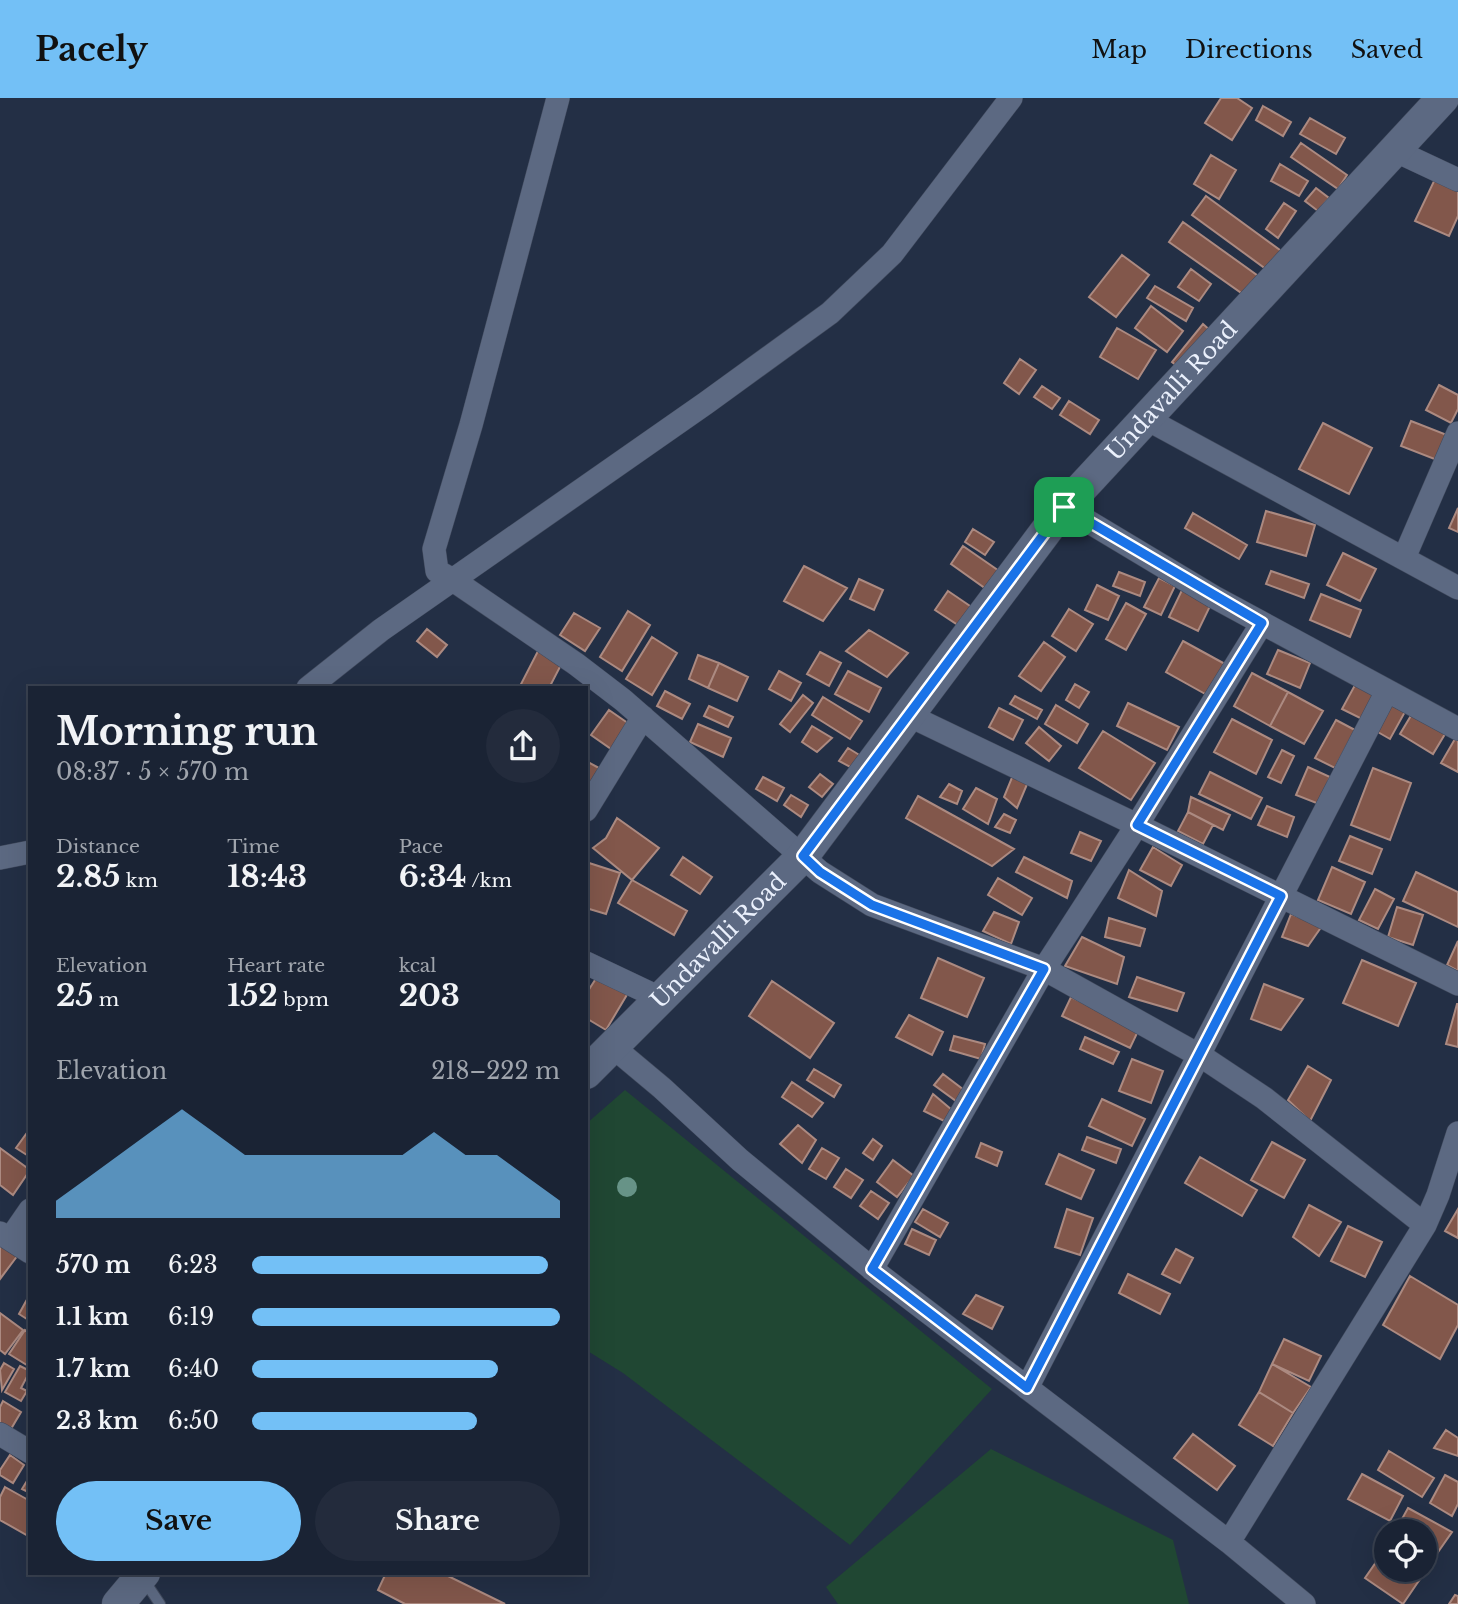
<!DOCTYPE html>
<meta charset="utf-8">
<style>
body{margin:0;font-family:"Libre Baskerville",serif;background:#232b3c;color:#f1f3f6;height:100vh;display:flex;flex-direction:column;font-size:26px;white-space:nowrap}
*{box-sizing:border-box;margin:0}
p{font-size:23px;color:#9fa4ac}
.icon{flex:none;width:38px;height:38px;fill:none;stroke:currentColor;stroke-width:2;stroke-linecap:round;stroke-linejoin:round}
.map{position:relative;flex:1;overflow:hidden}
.sheet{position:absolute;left:28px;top:588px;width:560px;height:889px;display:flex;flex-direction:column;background:#1a2334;border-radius:0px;box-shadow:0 7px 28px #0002,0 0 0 2px #38404f}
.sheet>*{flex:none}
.buttons{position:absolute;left:1374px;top:1421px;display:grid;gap:14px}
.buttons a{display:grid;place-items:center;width:63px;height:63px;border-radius:50%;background:#1a2334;box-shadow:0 7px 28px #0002,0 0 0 2px #38404f;font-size:35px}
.pin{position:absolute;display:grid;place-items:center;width:60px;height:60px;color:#fff;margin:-30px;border-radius:14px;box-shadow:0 4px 10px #0006}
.round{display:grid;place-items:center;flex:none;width:74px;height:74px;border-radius:37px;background:#232b3c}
.headline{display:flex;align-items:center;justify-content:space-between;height:119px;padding:0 28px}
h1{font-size:38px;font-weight:800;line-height:52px}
.metrics{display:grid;grid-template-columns:repeat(3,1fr);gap:10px;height:119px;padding:7px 28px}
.metrics div{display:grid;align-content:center}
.metrics b{font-size:30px;font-weight:800}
.metrics small{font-size:19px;font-weight:400}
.metrics p{font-size:19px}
.chart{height:196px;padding:14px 28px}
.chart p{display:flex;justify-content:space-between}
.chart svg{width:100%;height:126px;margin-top:7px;fill:#73c0f6;opacity:.7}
.primary-button{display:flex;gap:14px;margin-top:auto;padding:14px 28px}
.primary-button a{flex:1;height:80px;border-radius:42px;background:#73c0f6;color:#111;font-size:28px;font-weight:800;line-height:80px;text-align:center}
.primary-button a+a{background:#232b3c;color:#f1f3f6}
ul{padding:0 28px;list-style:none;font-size:23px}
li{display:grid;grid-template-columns:112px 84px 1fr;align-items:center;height:52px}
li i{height:18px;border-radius:9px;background:#73c0f6}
header{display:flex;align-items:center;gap:42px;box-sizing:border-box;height:98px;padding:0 35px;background:#73c0f6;color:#111}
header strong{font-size:33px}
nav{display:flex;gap:38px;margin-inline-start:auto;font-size:24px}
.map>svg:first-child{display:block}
.green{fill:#204733}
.building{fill:#82574b;stroke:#ac8a81;stroke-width:2}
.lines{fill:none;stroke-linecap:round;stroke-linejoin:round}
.lane-casing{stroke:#414a5d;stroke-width:12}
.street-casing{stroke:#414a5d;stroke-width:24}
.secondary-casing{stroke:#414a5d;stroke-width:33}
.lane{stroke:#5c6982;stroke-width:10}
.street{stroke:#5c6982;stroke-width:23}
.secondary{stroke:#5c6982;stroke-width:32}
.tree{fill:#679387}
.route-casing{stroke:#fff;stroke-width:14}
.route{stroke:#1a73e8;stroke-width:9}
.labels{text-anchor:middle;stroke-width:6;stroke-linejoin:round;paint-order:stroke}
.street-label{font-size:23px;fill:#eaf0fc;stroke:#1a253a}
</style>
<header>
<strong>Pacely</strong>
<nav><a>Map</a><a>Directions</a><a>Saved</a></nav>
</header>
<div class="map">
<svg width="1458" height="1506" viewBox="0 0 1458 1506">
<rect width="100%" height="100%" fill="#232f45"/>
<path class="green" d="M 625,992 L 992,1291 L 850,1447 L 623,1275 L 586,1252 L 586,1026 Z
M 991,1351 L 1173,1442 L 1189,1506 L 838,1506 L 826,1489 Z"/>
<path class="building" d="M 1221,0 L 1237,0 L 1252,10 L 1232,42 L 1205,25 Z
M 1263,8 L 1291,24 L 1283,38 L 1256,22 Z
M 1310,20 L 1345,40 L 1336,56 L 1300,36 Z
M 1301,45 L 1347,77 L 1338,91 L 1291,59 Z
M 1211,57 L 1236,72 L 1219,101 L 1194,86 Z
M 1280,66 L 1308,83 L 1299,98 L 1271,83 Z
M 1435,81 L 1458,91 L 1458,118 L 1449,138 L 1415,123 Z
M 1316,90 L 1329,100 L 1318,113 L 1305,103 Z
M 1206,98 L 1284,155 L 1270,174 L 1192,117 Z
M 1284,105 L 1296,113 L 1278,140 L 1266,131 Z
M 1183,124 L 1261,180 L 1247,199 L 1169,144 Z
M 1122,157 L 1149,177 L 1116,219 L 1089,199 Z
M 1191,171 L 1211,186 L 1199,203 L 1178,189 Z
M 1155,188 L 1193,210 L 1186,223 L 1147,200 Z
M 1151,208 L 1183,233 L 1167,254 L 1135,230 Z
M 1203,226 L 1212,234 L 1181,271 L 1172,264 Z
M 1117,230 L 1156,252 L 1138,281 L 1100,259 Z
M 1020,261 L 1036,272 L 1019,296 L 1004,285 Z
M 1439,287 L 1458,297 L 1458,311 L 1451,325 L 1426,312 Z
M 1042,288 L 1060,300 L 1052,311 L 1034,299 Z
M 1069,303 L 1099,322 L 1090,336 L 1060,317 Z
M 1411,323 L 1447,337 L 1437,362 L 1401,348 Z
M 1323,325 L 1372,350 L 1349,396 L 1299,371 Z
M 1458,410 L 1458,434 L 1449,430 Z
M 1266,413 L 1315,427 L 1306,458 L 1257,444 Z
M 1193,415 L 1247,447 L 1239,461 L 1185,430 Z
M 973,431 L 994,444 L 985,457 L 965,444 Z
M 963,448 L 1002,475 L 989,493 L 951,466 Z
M 1343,455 L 1376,471 L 1360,503 L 1327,487 Z
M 804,468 L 847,490 L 823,523 L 784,503 Z
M 1271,473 L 1309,486 L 1304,500 L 1266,486 Z
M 1119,474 L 1145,484 L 1140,498 L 1113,488 Z
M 1159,480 L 1175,488 L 1161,517 L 1144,509 Z
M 859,481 L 883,492 L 874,512 L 850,501 Z
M 1097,487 L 1119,498 L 1108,522 L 1085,512 Z
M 1183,490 L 1212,504 L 1198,533 L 1169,519 Z
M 948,493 L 973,510 L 961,529 L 935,512 Z
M 1321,496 L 1361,512 L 1350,539 L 1310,522 Z
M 1126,505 L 1146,516 L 1126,552 L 1106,541 Z
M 1069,511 L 1093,526 L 1076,553 L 1052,538 Z
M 628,513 L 650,527 L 622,573 L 600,559 Z
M 574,515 L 600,530 L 585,553 L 560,537 Z
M 427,531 L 447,547 L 437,559 L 417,543 Z
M 869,532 L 908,555 L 887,579 L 846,553 Z
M 652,539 L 677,555 L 652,597 L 626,581 Z
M 1183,543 L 1225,566 L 1207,597 L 1166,574 Z
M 1044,544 L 1065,559 L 1041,593 L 1019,578 Z
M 1278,552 L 1310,565 L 1300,590 L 1267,576 Z
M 538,553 L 562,565 L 549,590 L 519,590 Z
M 820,554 L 841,565 L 829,588 L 807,576 Z
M 698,557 L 719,565 L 708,590 L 689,581 Z
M 719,565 L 748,579 L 737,603 L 708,590 Z
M 779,573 L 801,585 L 791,603 L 769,591 Z
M 848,573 L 881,590 L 869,614 L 835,596 Z
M 1252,575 L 1288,594 L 1270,628 L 1234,608 Z
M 1075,586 L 1089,594 L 1079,610 L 1066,602 Z
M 1355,587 L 1374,597 L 1362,621 L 1342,611 Z
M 665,593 L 690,606 L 682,621 L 657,608 Z
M 1288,594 L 1323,613 L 1304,646 L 1270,628 Z
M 803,597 L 813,605 L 790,634 L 780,626 Z
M 1015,598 L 1042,612 L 1037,621 L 1010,606 Z
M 823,599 L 862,623 L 850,641 L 812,617 Z
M 1128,605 L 1179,629 L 1167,652 L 1117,628 Z
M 1392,605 L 1406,612 L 1390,641 L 1376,633 Z
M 1056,607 L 1088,626 L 1077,645 L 1045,626 Z
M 709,608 L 733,619 L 728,629 L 704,618 Z
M 999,610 L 1023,622 L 1013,642 L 989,629 Z
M 609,612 L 632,628 L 614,653 L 591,637 Z
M 1412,616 L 1445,636 L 1433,656 L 1400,636 Z
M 1232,621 L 1272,642 L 1256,676 L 1214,654 Z
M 1336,622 L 1355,632 L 1335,670 L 1315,660 Z
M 698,626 L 731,640 L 723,659 L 690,644 Z
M 812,628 L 832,640 L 817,654 L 802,644 Z
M 1039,629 L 1061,648 L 1049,663 L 1026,645 Z
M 1103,633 L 1155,665 L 1131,702 L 1079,670 Z
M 1455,641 L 1458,643 L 1458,674 L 1441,665 Z
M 848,650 L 861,658 L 854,671 L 839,663 Z
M 1282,652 L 1294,658 L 1281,685 L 1268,679 Z
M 586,663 L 599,670 L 591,686 L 586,683 Z
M 1308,669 L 1330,679 L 1319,706 L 1296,697 Z
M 1373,670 L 1411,685 L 1390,742 L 1351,727 Z
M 1210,674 L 1262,700 L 1251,721 L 1199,696 Z
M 820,676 L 833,686 L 822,699 L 809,689 Z
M 1013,677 L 1028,684 L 1017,710 L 1004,699 Z
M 763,679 L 784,690 L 777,703 L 756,691 Z
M 949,686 L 962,693 L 957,706 L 940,699 Z
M 976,690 L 997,701 L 988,726 L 963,711 Z
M 791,697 L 808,707 L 801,719 L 784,707 Z
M 918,698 L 1014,751 L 992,768 L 906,720 Z
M 1191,699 L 1230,717 L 1223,732 L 1188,714 Z
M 1267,708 L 1294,719 L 1287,739 L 1258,727 Z
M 1188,714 L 1213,727 L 1203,746 L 1178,733 Z
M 1004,716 L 1016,722 L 1010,735 L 995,729 Z
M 617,720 L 659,750 L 632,782 L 593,750 L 606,740 Z
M 1080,734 L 1101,743 L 1091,763 L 1071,755 Z
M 1350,738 L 1382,751 L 1372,776 L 1339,763 Z
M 1153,749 L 1182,767 L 1171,788 L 1140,772 Z
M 683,759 L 712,779 L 700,796 L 671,777 Z
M 1024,759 L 1072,783 L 1067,800 L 1016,774 Z
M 586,764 L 620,775 L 606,816 L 586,810 Z
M 1332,769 L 1365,784 L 1351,816 L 1318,802 Z
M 1129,772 L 1162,793 L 1156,818 L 1118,800 Z
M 1416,774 L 1458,794 L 1458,829 L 1403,803 Z
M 998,780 L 1032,800 L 1022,817 L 988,797 Z
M 632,782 L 687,813 L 674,837 L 618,805 Z
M 1375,791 L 1394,801 L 1378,831 L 1359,822 Z
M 1397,809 L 1423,817 L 1413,847 L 1388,839 Z
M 994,814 L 1019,824 L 1011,846 L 983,833 Z
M 1291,816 L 1322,828 L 1308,848 L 1282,839 Z
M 1109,820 L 1145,831 L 1140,848 L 1105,839 Z
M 1082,839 L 1124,859 L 1117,886 L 1065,868 Z
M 1458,843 L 1458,873 L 1447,867 Z
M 938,860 L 984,880 L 967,919 L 921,900 Z
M 1362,862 L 1416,885 L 1398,928 L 1343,905 Z
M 599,876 L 628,895 L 606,932 L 586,920 L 586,896 Z
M 1137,879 L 1184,895 L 1177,913 L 1129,899 Z
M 772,883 L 834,925 L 810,960 L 749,918 Z
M 1264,886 L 1303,901 L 1281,932 L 1251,921 Z
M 1071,899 L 1139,931 L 1130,950 L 1062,918 Z
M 1457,906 L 1458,906 L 1458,949 L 1446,946 Z
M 909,917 L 943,934 L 932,957 L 896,939 Z
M 954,938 L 985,946 L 981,961 L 950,952 Z
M 1085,939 L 1119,954 L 1113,966 L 1080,951 Z
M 1132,961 L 1163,973 L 1151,1005 L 1119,993 Z
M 1308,968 L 1331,982 L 1310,1023 L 1288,1002 Z
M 814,971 L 841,987 L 834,999 L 807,982 Z
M 943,976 L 964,992 L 956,1003 L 934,987 Z
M 792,984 L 823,1005 L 812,1019 L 782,999 Z
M 933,996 L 952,1012 L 946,1024 L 924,1013 Z
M 1102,1001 L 1145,1021 L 1132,1048 L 1089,1028 Z
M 798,1027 L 816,1042 L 802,1065 L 780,1046 Z
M 29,1032 L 30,1032 L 30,1059 L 16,1050 Z
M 1087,1039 L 1121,1051 L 1116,1065 L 1082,1052 Z
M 873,1041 L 882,1048 L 873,1062 L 863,1055 Z
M 1272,1044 L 1305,1062 L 1284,1100 L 1251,1082 Z
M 981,1045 L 1002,1054 L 997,1068 L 976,1059 Z
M 0,1050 L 30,1072 L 13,1097 L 0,1087 Z
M 822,1050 L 839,1060 L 826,1081 L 809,1071 Z
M 1059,1056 L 1094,1072 L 1081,1101 L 1046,1086 Z
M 1200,1059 L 1257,1092 L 1242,1118 L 1185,1085 Z
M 893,1062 L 914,1078 L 897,1099 L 877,1084 Z
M 846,1071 L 863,1082 L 851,1100 L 834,1089 Z
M 871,1093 L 889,1105 L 878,1121 L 860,1108 Z
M 1309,1107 L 1341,1124 L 1319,1158 L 1293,1139 Z
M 923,1111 L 948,1125 L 940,1139 L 915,1124 Z
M 1067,1111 L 1093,1120 L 1080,1157 L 1055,1149 Z
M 1458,1111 L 1458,1140 L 1445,1133 Z
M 1348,1128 L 1382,1144 L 1365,1179 L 1331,1163 Z
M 912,1131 L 936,1142 L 929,1157 L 905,1146 Z
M 0,1145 L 18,1157 L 0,1181 Z
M 1176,1151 L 1193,1160 L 1180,1185 L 1162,1176 Z
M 1128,1176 L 1170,1196 L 1160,1216 L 1119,1195 Z
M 1410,1178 L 1458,1207 L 1458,1227 L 1440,1261 L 1383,1227 Z
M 30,1196 L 30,1223 L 19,1216 Z
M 976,1197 L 1003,1209 L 992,1231 L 963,1216 Z
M 0,1215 L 23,1232 L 5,1256 L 0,1252 Z
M 25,1232 L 30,1236 L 30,1269 L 9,1256 Z
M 1284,1241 L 1321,1258 L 1309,1283 L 1272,1266 Z
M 4,1265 L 14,1271 L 2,1292 L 0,1272 Z
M 1272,1266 L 1311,1289 L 1293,1315 L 1259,1294 Z
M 20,1268 L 30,1273 L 21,1290 L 27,1293 L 21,1303 L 5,1294 Z
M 1259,1294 L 1293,1315 L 1273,1348 L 1239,1327 Z
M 3,1303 L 21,1314 L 8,1336 L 0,1331 L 0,1309 Z
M 1446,1332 L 1458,1340 L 1458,1358 L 1434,1350 Z
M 1193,1336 L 1235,1368 L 1217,1392 L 1174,1360 Z
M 1389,1353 L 1434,1380 L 1422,1399 L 1378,1372 Z
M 10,1357 L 24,1367 L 13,1385 L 0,1377 L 0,1372 Z
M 1362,1376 L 1403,1398 L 1390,1423 L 1348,1401 Z
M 1445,1377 L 1458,1384 L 1458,1406 L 1452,1418 L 1430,1405 Z
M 30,1378 L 30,1395 L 22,1391 Z
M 5,1389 L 30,1403 L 30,1439 L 0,1422 L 0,1399 Z
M 1408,1410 L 1452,1434 L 1436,1457 L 1424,1450 L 1424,1433 L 1396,1432 Z
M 1424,1450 L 1436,1457 L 1418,1484 L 1401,1472 L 1424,1472 Z
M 1381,1457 L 1386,1461 L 1386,1472 L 1401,1472 L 1418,1484 L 1403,1506 L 1365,1480 Z
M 386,1475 L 442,1475 L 505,1506 L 405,1506 L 378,1492 Z
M 1455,1497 L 1458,1498 L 1458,1506 L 1449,1506 Z"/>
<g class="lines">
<g class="lane-casing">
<path id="lane" d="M 144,1482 L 160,1506"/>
</g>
<g class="street-casing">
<path id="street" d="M 558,0 L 471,327 L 434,451 L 437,473 L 453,482 L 576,566 L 623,602 L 820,774 L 872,807 L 1044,871 L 1204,960 L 1264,1000 L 1425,1127
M 1394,52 L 1458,82
M 1145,320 L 1458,490
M 1064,409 L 1214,499 L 1458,631
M 1404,460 L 1458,335
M 308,590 L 381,532 L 706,305 L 830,215 L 892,156 L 1011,0
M 908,617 L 1137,727 L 1458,886
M 586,712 L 643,619
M 0,760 L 30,754
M 586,865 L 662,901
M 613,949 L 662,990 L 740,1062 L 882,1179 L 1229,1444 L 1304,1506
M 0,1135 L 30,1154
M 10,1141 L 30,1112
M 872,1171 L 1044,871 L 1137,727 L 1262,525
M 1027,1290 L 1387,593
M 0,1336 L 30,1354
M 1229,1444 L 1425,1127 L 1438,1097 L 1458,1035"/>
</g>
<g class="secondary-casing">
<g id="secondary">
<path id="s1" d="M 586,975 L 803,758 L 1064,409 L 1443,0"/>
<path d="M 118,1506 L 144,1475"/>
</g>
</g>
<use href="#lane" class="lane"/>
<use href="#street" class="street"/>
<use href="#secondary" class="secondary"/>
</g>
<circle class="tree" cx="627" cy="1089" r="10"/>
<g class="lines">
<g class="route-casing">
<path id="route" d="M 1064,409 L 1262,525 L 1137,727 L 1281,798 L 1027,1290 L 872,1171 L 1044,871 L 872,807 L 820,774 L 803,758 Z"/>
</g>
<use href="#route" class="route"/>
</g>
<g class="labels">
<g class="street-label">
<text dy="8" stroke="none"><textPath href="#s1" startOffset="901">Undavalli Road</textPath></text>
<text dy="8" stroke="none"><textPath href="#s1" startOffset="187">Undavalli Road</textPath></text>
</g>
</g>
</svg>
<div class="buttons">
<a><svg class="icon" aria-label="locate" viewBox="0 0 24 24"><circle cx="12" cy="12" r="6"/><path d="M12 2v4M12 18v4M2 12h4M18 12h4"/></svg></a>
</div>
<div class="pin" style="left:1064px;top:409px;background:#1e9e55"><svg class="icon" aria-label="arrive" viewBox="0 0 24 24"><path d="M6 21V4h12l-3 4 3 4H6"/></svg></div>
<section class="sheet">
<div class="headline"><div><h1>Morning run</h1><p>08:37 · 5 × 570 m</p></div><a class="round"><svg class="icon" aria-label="share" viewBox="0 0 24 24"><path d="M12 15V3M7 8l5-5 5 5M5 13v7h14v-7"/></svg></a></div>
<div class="metrics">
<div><p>Distance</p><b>2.85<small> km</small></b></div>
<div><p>Time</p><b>18:43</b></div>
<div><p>Pace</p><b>6:34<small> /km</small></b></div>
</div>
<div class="metrics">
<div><p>Elevation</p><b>25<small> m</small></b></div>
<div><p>Heart rate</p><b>152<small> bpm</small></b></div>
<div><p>kcal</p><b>203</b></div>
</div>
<div class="chart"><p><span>Elevation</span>218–222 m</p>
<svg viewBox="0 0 160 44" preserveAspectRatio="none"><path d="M0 44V38L10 30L20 22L30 14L40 6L50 14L60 22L70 22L80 22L90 22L100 22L110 22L120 14L130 22L140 22L150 30L160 38V44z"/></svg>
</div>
<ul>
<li><b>570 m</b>6:23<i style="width:96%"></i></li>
<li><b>1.1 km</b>6:19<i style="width:100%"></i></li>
<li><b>1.7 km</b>6:40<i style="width:80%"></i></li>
<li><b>2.3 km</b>6:50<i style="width:73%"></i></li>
</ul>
<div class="primary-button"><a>Save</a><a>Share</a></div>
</section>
</div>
